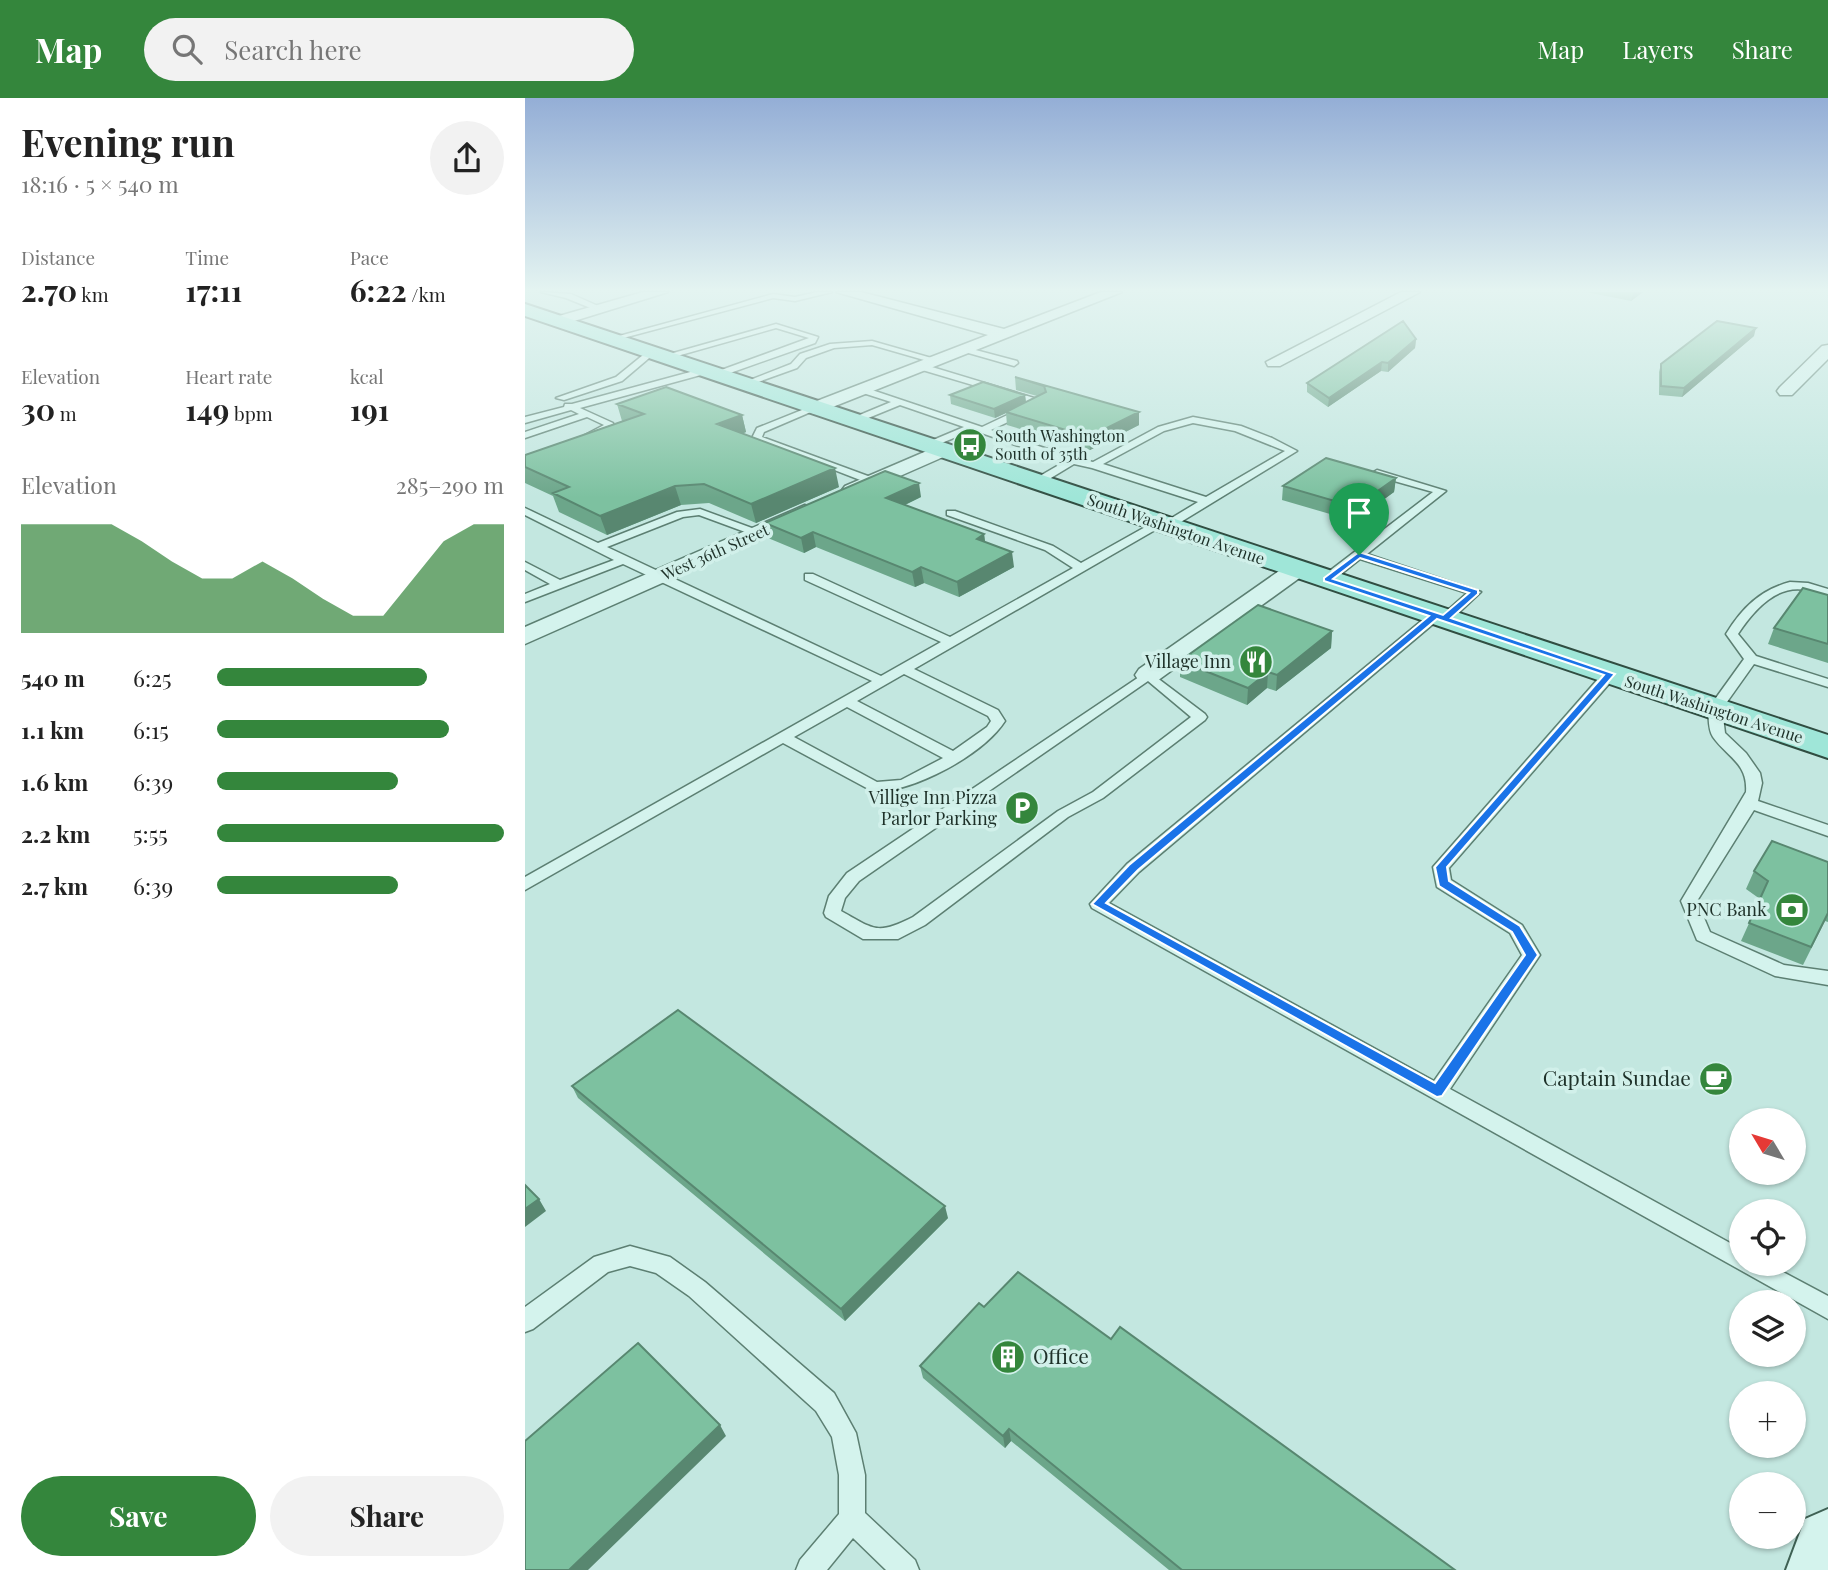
<!DOCTYPE html>
<meta charset="utf-8">
<style>
body{margin:0;font-family:"Playfair Display",serif;background:#f2f2f2;color:#222;height:100vh;display:flex;flex-direction:column;font-size:26px;white-space:nowrap}
*{box-sizing:border-box;margin:0}
p{font-size:23px;color:#767676}
.icon{flex:none;width:38px;height:38px;fill:none;stroke:currentColor;stroke-width:2;stroke-linecap:round;stroke-linejoin:round}
.map{position:relative;flex:1;overflow:hidden}
.side{display:flex;flex-direction:column;background:#fff;width:525px}
.side>*{flex:none}
.needle{width:46px;rotate:308deg}
.buttons{position:absolute;left:1204px;top:1010px;display:grid;gap:14px}
.buttons a{display:grid;place-items:center;width:77px;height:77px;border-radius:50%;background:#fff;box-shadow:0 2px 5px #0004;font-size:35px}
.pin{position:absolute;display:grid;place-items:center;width:60px;height:60px;color:#fff;margin:-72px -30px;border-radius:50% 50% 50% 0;rotate:-45deg;box-shadow:0 0 7px #0007}
.pin .icon{rotate:45deg}
.round{display:grid;place-items:center;flex:none;width:74px;height:74px;border-radius:37px;background:#f2f2f2}
.summary{display:flex;align-items:center;justify-content:space-between;height:119px;padding:0 21px}
h1{font-size:38px;font-weight:700;line-height:52px}
.figures{display:grid;grid-template-columns:repeat(3,1fr);gap:10px;height:119px;padding:7px 21px}
.figures div{display:grid;align-content:center}
.figures b{font-size:30px;font-weight:700}
.figures small{font-size:19px;font-weight:400}
.figures p{font-size:19px}
.chart{height:196px;padding:14px 21px}
.chart p{display:flex;justify-content:space-between}
.chart svg{width:100%;height:126px;margin-top:7px;fill:#34863c;opacity:.7}
.action{display:flex;gap:14px;margin-top:auto;padding:14px 21px}
.action a{flex:1;height:80px;border-radius:42px;background:#34863c;color:#fff;font-size:28px;font-weight:700;line-height:80px;text-align:center}
.action a+a{background:#f2f2f2;color:#222}
ul{padding:0 21px;list-style:none;font-size:23px}
li{display:grid;grid-template-columns:112px 84px 1fr;align-items:center;height:52px}
li i{height:18px;border-radius:9px;background:#34863c}
header{display:flex;align-items:center;gap:42px;box-sizing:border-box;height:98px;padding:0 35px;background:#34863c;color:#fff}
header strong{font-size:33px}
nav{display:flex;gap:38px;margin-inline-start:auto;font-size:24px}
.search{width:490px;height:63px;background:#f2f2f2;display:flex;align-items:center;gap:18px;box-sizing:border-box;padding:0 24px;border-radius:38px;color:#767676;font-size:26px}
main{display:flex;flex:1;min-height:0}
.map>svg:first-child{display:block}
.lines{fill:none;stroke-linecap:round;stroke-linejoin:round}
.lane-casing{stroke:#5c7f72;stroke-width:3}
.street-casing{stroke:#5c7f72;stroke-width:3}
.secondary-casing{stroke:#3f6154;stroke-width:4}
.primary-casing{stroke:#304d41;stroke-width:4}
.lane{fill:#d4f3ed;fill-rule:evenodd}
.street{fill:#d4f3ed;fill-rule:evenodd}
.secondary{fill:#d4f3ed;fill-rule:evenodd}
.primary{fill:#9fe6d8;fill-rule:evenodd}
.wall{fill:#6ca68a}
.shaded-wall{fill:#588770}
.building{fill:#7dc1a0;stroke:#588770;stroke-width:2}
.route{fill:#1a73e8;stroke:#fff;stroke-width:2;fill-rule:evenodd}
.labels{text-anchor:middle;stroke-width:7;stroke-linejoin:round;paint-order:stroke}
.far-poi-label{font-size:16px;fill:#1e3129;stroke:#d1f0ea;text-anchor:start}
.far-street-label{font-size:16px;fill:#1e3129;stroke:#d1f0ea}
.poi-label{font-size:18px;fill:#1e3129;stroke:#d1f0ea;text-anchor:end}
.near-poi-label{font-size:21px;fill:#1e3129;stroke:#d1f0ea;text-anchor:end}
</style>
<header>
<strong>Map</strong>
<div class="search"><svg class="icon" aria-label="search" viewBox="0 0 24 24"><circle cx="10" cy="10" r="6"/><path d="M15 15l6 6"/></svg>Search here</div>
<nav><a>Map</a><a>Layers</a><a>Share</a></nav>
</header>
<main>
<section class="side">
<div class="summary"><div><h1>Evening run</h1><p>18:16 · 5 × 540 m</p></div><a class="round"><svg class="icon" aria-label="share" viewBox="0 0 24 24"><path d="M12 15V3M7 8l5-5 5 5M5 13v7h14v-7"/></svg></a></div>
<div class="figures">
<div><p>Distance</p><b>2.70<small> km</small></b></div>
<div><p>Time</p><b>17:11</b></div>
<div><p>Pace</p><b>6:22<small> /km</small></b></div>
</div>
<div class="figures">
<div><p>Elevation</p><b>30<small> m</small></b></div>
<div><p>Heart rate</p><b>149<small> bpm</small></b></div>
<div><p>kcal</p><b>191</b></div>
</div>
<div class="chart"><p><span>Elevation</span>285–290 m</p>
<svg viewBox="0 0 160 44" preserveAspectRatio="none"><path d="M0 44V6L10 6L20 6L30 6L40 12L50 19L60 25L70 25L80 19L90 25L100 32L110 38L120 38L130 25L140 12L150 6L160 6V44z"/></svg>
</div>
<ul>
<li><b>540 m</b>6:25<i style="width:73%"></i></li>
<li><b>1.1 km</b>6:15<i style="width:81%"></i></li>
<li><b>1.6 km</b>6:39<i style="width:63%"></i></li>
<li><b>2.2 km</b>5:55<i style="width:100%"></i></li>
<li><b>2.7 km</b>6:39<i style="width:63%"></i></li>
</ul>
<div class="action"><a>Save</a><a>Share</a></div>
</section>
<div class="map">
<svg width="1303" height="1472" viewBox="0 0 1303 1472">
<rect width="100%" height="100%" fill="#c3e7e0"/>
<g class="lines">
<g class="lane-casing">
<path id="lane" d="M 16,194 L 46,196 L 80,211 L 73,213 L 41,200 Z
M 292,194 L 307,194 L 270,203 L 248,200 L 87,243 L 83,241 L 248,196 L 270,199 Z
M 251,226 L 293,239 L 290,245 L 191,280 L 188,279 L 188,275 L 284,240 L 251,230 L 138,262 L 134,259 Z
M 347,243 L 417,263 L 413,266 L 347,247 L 309,250 L 281,260 L 272,270 L 222,288 L 215,286 L 266,266 L 275,256 L 305,246 Z
M 443,250 L 492,263 L 493,265 L 489,268 L 440,254 L 439,252 Z
M 123,253 L 130,255 L 97,283 L 39,302 L 31,300 L 91,279 Z
M 397,266 L 519,303 L 519,307 L 466,332 L 549,360 L 568,364 L 633,329 L 668,319 L 716,328 L 747,340 L 772,353 L 646,430 L 637,428 L 389,571 L 473,612 L 480,623 C 458,657 390,693 349,694 L 258,645 L 0,792 L 0,779 L 347,583 L 98,466 L 0,504 L 0,496 L 25,486 L 0,472 L 0,464 L 35,482 L 89,462 L 0,417 L 0,410 L 73,445 L 152,414 L 175,411 L 235,433 L 235,437 L 231,438 L 174,417 L 158,419 L 82,449 L 356,578 L 416,544 L 280,482 L 280,476 L 288,476 L 425,539 L 548,470 L 520,452 L 422,417 L 422,413 L 430,413 L 528,448 L 556,465 L 631,423 L 640,424 L 673,404 L 567,370 L 549,366 L 516,386 L 508,386 L 508,382 L 539,364 L 448,332 L 407,349 L 401,349 L 401,345 L 439,329 L 375,307 L 331,325 L 325,325 L 325,321 L 366,304 L 335,294 L 335,290 L 338,289 L 457,329 L 508,305 L 394,271 L 394,267 ZM 668,325 L 710,333 L 760,353 L 681,399 L 578,366 L 639,333 ZM 379,576 L 463,618 L 466,623 L 462,629 L 428,653 L 332,603 ZM 322,609 L 418,660 L 376,682 L 352,684 L 269,639 Z
M 180,270 L 184,273 L 183,275 L 55,310 L 88,325 L 87,331 L 65,340 L 60,337 L 79,327 L 62,319 L 0,340 L 0,334 L 54,316 L 46,312 L 0,325 L 0,319 L 39,309 L 40,306 L 47,306 Z
M 287,308 L 295,310 L 239,334 L 237,339 L 351,381 L 351,385 L 343,385 L 227,340 L 232,330 Z
M 852,372 L 921,393 L 842,456 L 956,494 L 924,524 L 920,525 L 914,521 L 614,774 L 584,805 L 909,983 L 997,857 L 985,835 L 912,789 L 908,769 L 1080,573 L 1090,573 L 1090,579 L 924,770 L 926,782 L 997,827 L 1015,857 L 925,991 L 1216,1151 L 1216,1166 L 1243,1166 L 1303,1198 L 1303,1221 L 567,810 L 565,806 L 602,766 L 906,515 L 910,514 L 916,518 L 942,495 L 835,461 L 806,484 L 798,484 L 798,478 L 908,394 L 848,377 L 847,375 Z
M 1265,484 L 1283,485 L 1303,491 L 1303,499 C 1296,497 1288,494 1281,492 C 1251,486 1228,513 1213,536 L 1231,558 L 1303,581 L 1303,589 L 1229,566 L 1197,611 L 1200,635 L 1221,655 L 1235,675 L 1237,685 L 1233,703 L 1303,727 L 1303,738 L 1229,712 L 1172,803 L 1185,834 L 1259,867 L 1303,873 L 1303,887 L 1250,878 L 1172,842 L 1156,803 L 1221,694 C 1223,665 1202,659 1188,639 C 1183,632 1184,619 1183,611 L 1219,561 L 1201,536 C 1217,510 1235,492 1265,484 Z
M 623,573 L 680,616 L 682,619 L 680,622 L 578,700 L 543,719 L 400,827 L 373,841 L 338,841 L 301,819 L 299,815 L 304,798 L 322,775 ZM 623,583 L 666,619 L 568,694 L 533,713 L 388,819 C 352,837 350,832 316,813 L 320,800 L 334,783 Z
M 105,1148 L 145,1159 L 180,1184 L 309,1295 L 331,1335 L 340,1377 L 340,1415 L 390,1462 L 394,1472 L 361,1472 L 328,1440 L 302,1472 L 271,1472 L 275,1462 L 314,1416 L 314,1377 L 307,1339 L 291,1313 L 164,1198 L 131,1175 L 105,1168 L 83,1174 L 8,1231 L 0,1234 L 0,1209 L 69,1159 Z"/>
</g>
<g class="street-casing">
<path id="street" d="M 118,194 L 143,194 L 33,228 L 25,223 L 27,220 Z
M 311,194 L 336,194 L 479,231 L 576,194 L 597,194 L 290,316 L 284,314 L 281,310 L 284,306 L 463,237 Z
M 876,194 L 895,194 L 755,268 L 743,268 L 741,264 Z
M 1303,247 L 1303,261 L 1267,297 L 1255,297 L 1252,293 L 1255,289 L 1297,248 Z
M 418,346 L 428,352 L 425,356 L 334,396 L 327,398 L 317,392 L 320,388 Z
M 280,407 L 291,413 L 288,418 L 0,546 L 0,529 Z
M 772,464 L 780,466 L 784,471 L 780,476 L 632,583 L 614,583 L 610,577 L 614,571 L 764,466 Z"/>
</g>
<g class="secondary-casing">
<path id="secondary" d="M 1303,1411 L 1303,1472 L 1261,1472 L 1280,1421 Z"/>
</g>
<g class="primary-casing">
<path id="primary" d="M 0,206 L 1303,637 L 1303,660 L 0,218 Z"/>
</g>
<use href="#lane" class="lane"/>
<use href="#street" class="street"/>
<use href="#secondary" class="secondary"/>
<use href="#primary" class="primary"/>
</g>
<path class="wall" d="M 1061,194 L 1118,194 L 1106,203 Z
M 1229,238 L 1157,299 L 1134,297 L 1134,274 L 1136,266 Z
M 891,241 L 890,250 L 863,274 L 856,273 L 803,309 L 782,294 L 782,285 Z
M 490,279 L 614,314 L 614,327 L 565,352 L 482,327 L 481,315 L 470,320 L 426,306 L 425,297 L 500,297 L 501,304 L 512,298 L 491,292 Z
M 92,306 L 217,317 L 221,334 L 217,336 L 314,389 L 231,425 L 184,405 L 156,407 L 82,437 L 34,414 L 28,398 L 0,385 L 0,357 L 97,323 Z
M 871,380 L 869,394 L 829,423 L 757,402 L 758,388 Z
M 396,399 L 380,407 L 459,436 L 460,444 L 489,469 L 434,499 L 399,485 L 390,489 L 291,449 L 279,455 L 243,440 L 240,425 Z
M 1303,497 L 1303,565 L 1243,546 L 1249,530 Z
M 807,533 L 806,550 L 751,593 L 742,590 L 722,607 L 655,579 L 655,563 Z
M 1303,764 L 1303,824 L 1300,823 L 1278,867 L 1216,843 L 1235,801 L 1221,791 L 1229,773 Z
M 47,988 L 423,1120 L 320,1223 L 53,1000 Z
M 459,1209 L 586,1241 L 930,1472 L 644,1472 L 486,1343 L 480,1350 L 398,1280 L 395,1268 Z"/>
<path class="shaded-wall" d="M 1110,194 L 1118,194 L 1106,203 L 1108,196 Z
M 1231,230 L 1229,238 L 1157,299 L 1159,290 Z
M 891,241 L 890,250 L 863,274 L 863,265 Z
M 857,264 L 856,273 L 803,309 L 804,300 Z
M 500,297 L 501,306 L 470,320 L 469,311 Z
M 614,314 L 614,327 L 565,352 L 564,339 Z
M 217,317 L 221,334 L 196,344 L 192,326 Z
M 310,370 L 314,389 L 231,425 L 226,406 Z
M 871,380 L 869,394 L 829,423 L 830,409 Z
M 394,385 L 396,399 L 363,415 L 361,400 Z
M 150,388 L 156,407 L 82,437 L 75,418 Z
M 288,434 L 291,449 L 279,455 L 276,440 Z
M 459,436 L 461,451 L 452,441 Z
M 487,454 L 489,469 L 434,499 L 432,484 Z
M 396,469 L 399,485 L 390,489 L 387,474 Z
M 807,533 L 806,550 L 751,593 L 752,577 Z
M 743,574 L 742,590 L 722,607 L 723,590 Z
M 14,1101 L 21,1113 L 0,1129 L 0,1111 Z
M 420,1108 L 423,1120 L 320,1223 L 316,1211 Z
M 195,1327 L 201,1338 L 63,1472 L 44,1472 Z
M 484,1331 L 486,1343 L 480,1350 L 478,1338 Z"/>
<path class="building" d="M 878,223 L 891,241 L 863,265 L 857,264 L 804,300 L 782,285 Z
M 1192,223 L 1231,230 L 1159,290 L 1136,288 L 1136,266 Z
M 490,279 L 614,314 L 564,339 L 481,314 L 521,294 L 519,288 Z
M 458,284 L 500,297 L 469,311 L 425,297 Z
M 141,289 L 217,317 L 192,326 L 310,370 L 226,406 L 179,386 L 150,388 L 75,418 L 28,395 L 44,389 L 0,369 L 0,357 L 119,316 L 92,306 Z
M 801,360 L 871,380 L 830,409 L 758,388 Z
M 360,373 L 394,385 L 361,400 L 459,436 L 452,441 L 487,454 L 432,484 L 396,469 L 387,474 L 288,434 L 276,440 L 240,425 Z
M 1278,490 L 1303,497 L 1303,546 L 1249,530 Z
M 733,507 L 807,533 L 752,577 L 743,574 L 723,590 L 655,563 Z
M 1247,743 L 1303,764 L 1303,815 L 1286,849 L 1224,825 L 1243,783 L 1229,773 Z
M 153,912 L 420,1108 L 316,1211 L 47,988 Z
M 0,1087 L 14,1101 L 0,1111 Z
M 493,1174 L 586,1241 L 595,1229 L 930,1472 L 657,1472 L 484,1331 L 478,1338 L 395,1268 L 454,1205 L 459,1209 Z
M 113,1245 L 195,1327 L 44,1472 L 0,1472 L 0,1343 Z"/>
<linearGradient id="sky" x2="0" y2="1"><stop stop-color="#94aed6"/><stop offset="0.48" stop-color="#e4f4f1"/><stop offset="1" stop-color="#e4f4f1" stop-opacity="0"/></linearGradient>
<rect width="1303" height="400" fill="url(#sky)"/>
<path class="route" d="M 834,454 L 953,492 L 953,496 L 926,520 L 1090,576 L 922,769 L 924,783 L 995,828 L 1013,857 L 917,998 L 912,999 L 567,806 L 604,767 L 904,518 L 799,483 L 799,480 ZM 835,460 L 944,495 L 918,517 L 808,481 ZM 912,521 L 1079,577 L 910,769 L 914,788 L 987,834 L 1000,857 L 910,985 L 581,805 L 613,772 Z"/>
<defs>
<g id="bus-disc" transform="scale(1.75)"><circle r="9.5" fill="#34863c" stroke="#d1f0ea"/><path d="M-5-6H5V4H4V6H2V4H-2V6H-4V4H-5ZM-3.5-4V0h7V-4ZM-3.5 1.2v1.5H-2V1.2ZM2 1.2v1.5H3.5V1.2Z" fill="#fff"/></g>
<g id="restaurant-disc" transform="scale(1.75)"><circle r="9.5" fill="#34863c" stroke="#d1f0ea"/><path d="M-5-6h1v4h1v-4h1v4h1v-4h1v5L-1.5 .5V6h-2V.5L-5-1ZM5-6V6H3V1.5H1.5Q1.5-4 5-6Z" fill="#fff"/></g>
<g id="parking-disc" transform="scale(1.75)"><circle r="9.5" fill="#34863c" stroke="#d1f0ea"/><path d="M-3.5-5.5H1a3.5 3.5 0 0 1 0 7H-1V5.5H-3.5ZM-1-3.4V-.6H.8a1.4 1.4 0 0 0 0-2.8Z" fill="#fff"/></g>
<g id="bank-disc" transform="scale(1.75)"><circle r="9.5" fill="#34863c" stroke="#d1f0ea"/><path d="M-6-4H6V4H-6ZM0-2.3a2.3 2.3 0 1 0 0 4.6a2.3 2.3 0 1 0 0-4.6Z" fill="#fff"/></g>
<g id="cafe-disc" transform="scale(1.75)"><circle r="9.5" fill="#34863c" stroke="#d1f0ea"/><path d="M-5.5-4.5H6V0H3Q3 3.5 0 3.5H-2.5Q-5.5 3.5-5.5 0ZM3-3.2v2h1.7v-2ZM-6 4.5H4V6H-6Z" fill="#fff"/></g>
<g id="building-disc" transform="scale(1.75)"><circle r="9.5" fill="#34863c" stroke="#d1f0ea"/><path d="M-4-6H4V6H1V3H-1V6H-4ZM-2.5-4.3h1.7v1.8h-1.7ZM.8-4.3h1.7v1.8H.8ZM-2.5-1h1.7V.8h-1.7ZM.8-1h1.7V.8H.8Z" fill="#fff"/></g>
</defs>
<g fill-rule="evenodd">
<use href="#bus-disc" x="445" y="347"/>
<use href="#restaurant-disc" x="731" y="564"/>
<use href="#parking-disc" x="497" y="710"/>
<use href="#bank-disc" x="1267" y="812"/>
<use href="#cafe-disc" x="1191" y="981"/>
<use href="#building-disc" x="483" y="1259"/>
</g>
<g class="labels">
<g class="far-poi-label">
<text x="470" y="344">South Washington<tspan x="470" dy="18">South of 35th</tspan></text>
</g>
<g class="far-street-label">
<text transform="translate(651 431) rotate(19)" y="6">South Washington Avenue</text>
<text transform="translate(190 454) rotate(-24)" y="6">West 36th Street</text>
<text transform="translate(1189 611) rotate(18)" y="6">South Washington Avenue</text>
</g>
<g class="poi-label">
<text x="706" y="570">Village Inn</text>
<text x="472" y="706">Villige Inn Pizza<tspan x="472" dy="21">Parlor Parking</tspan></text>
<text x="1242" y="818">PNC Bank</text>
</g>
<g class="near-poi-label">
<text x="1166" y="988">Captain Sundae</text>
<text x="508" y="1266" text-anchor="start">Office</text>
</g>
</g>
</svg>
<div class="buttons">
<a><svg class="needle" viewBox="-14 -14 28 28"><path d="M0-13l5 13h-10z" fill="#e53935"/><path d="M0 13l5-13h-10z" fill="#767676"/></svg></a>
<a><svg class="icon" aria-label="locate" viewBox="0 0 24 24"><circle cx="12" cy="12" r="6"/><path d="M12 2v4M12 18v4M2 12h4M18 12h4"/></svg></a>
<a><svg class="icon" aria-label="layers" viewBox="0 0 24 24"><path d="M12 4l9 5-9 5-9-5zM3 14l9 5 9-5"/></svg></a>
<a>+</a>
<a>−</a>
</div>
<div class="pin" style="left:834px;top:457px;background:#1e9e55"><svg class="icon" aria-label="arrive" viewBox="0 0 24 24"><path d="M6 21V4h12l-3 4 3 4H6"/></svg></div>
</div>
</main>
